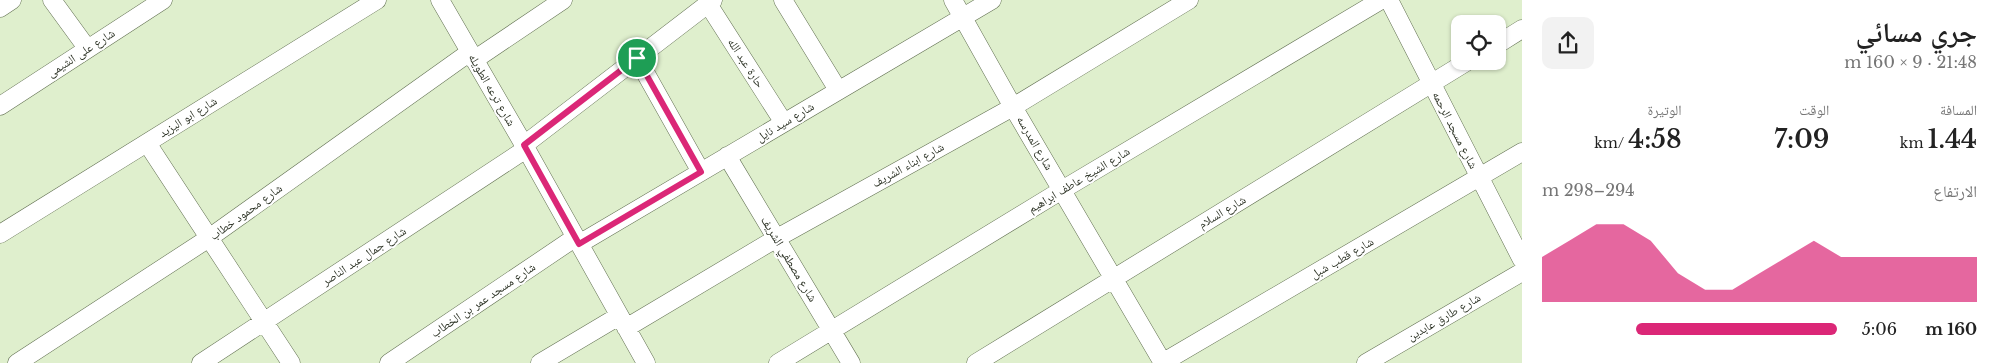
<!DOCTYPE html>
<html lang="ar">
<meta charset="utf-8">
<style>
body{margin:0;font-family:"Libre Baskerville","Noto Naskh Arabic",serif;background:#f2f2f2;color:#222;direction:rtl;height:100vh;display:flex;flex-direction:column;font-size:19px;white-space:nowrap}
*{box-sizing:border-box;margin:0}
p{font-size:16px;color:#767676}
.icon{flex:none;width:28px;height:28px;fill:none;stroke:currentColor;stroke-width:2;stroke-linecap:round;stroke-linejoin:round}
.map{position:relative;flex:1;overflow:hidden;direction:ltr}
.panel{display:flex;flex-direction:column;background:#fff;width:475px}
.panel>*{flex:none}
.tools{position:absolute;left:1451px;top:15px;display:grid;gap:10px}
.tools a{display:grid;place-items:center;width:55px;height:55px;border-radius:10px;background:#fff;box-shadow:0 1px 4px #0004;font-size:25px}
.pin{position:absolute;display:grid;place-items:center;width:42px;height:42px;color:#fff;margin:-21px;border:2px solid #fff;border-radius:50%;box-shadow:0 1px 5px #0007}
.round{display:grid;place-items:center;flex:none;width:52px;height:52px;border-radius:10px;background:#f2f2f2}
.headline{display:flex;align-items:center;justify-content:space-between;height:85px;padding:0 20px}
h1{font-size:28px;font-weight:600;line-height:38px}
.figures{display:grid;grid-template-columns:repeat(3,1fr);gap:8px;height:85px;padding:5px 20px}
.figures div{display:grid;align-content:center}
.figures b{font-size:25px;font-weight:600}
.figures small{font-size:14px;font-weight:400}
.figures p{font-size:14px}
.chart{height:140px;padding:10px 20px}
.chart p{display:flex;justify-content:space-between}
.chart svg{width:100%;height:90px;margin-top:5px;fill:#db2777;opacity:.7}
ul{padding:0 20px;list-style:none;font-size:16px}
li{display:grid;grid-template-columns:80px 60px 1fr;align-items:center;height:38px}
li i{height:12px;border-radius:6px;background:#db2777}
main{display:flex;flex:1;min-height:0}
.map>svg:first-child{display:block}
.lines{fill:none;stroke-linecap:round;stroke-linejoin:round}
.street-casing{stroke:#627052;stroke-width:19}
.street{stroke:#fff;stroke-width:18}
.route-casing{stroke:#fff;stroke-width:10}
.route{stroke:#db2777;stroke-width:6}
.labels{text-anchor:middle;stroke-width:4;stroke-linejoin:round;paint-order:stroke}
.street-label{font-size:12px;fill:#2e3427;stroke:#fff}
</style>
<main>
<section class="panel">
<div class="headline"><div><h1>جري مسائي</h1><p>21:48 · 9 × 160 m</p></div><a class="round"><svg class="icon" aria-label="share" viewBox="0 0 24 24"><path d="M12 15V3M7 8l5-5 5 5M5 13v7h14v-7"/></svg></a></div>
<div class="figures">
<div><p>المسافة</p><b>1.44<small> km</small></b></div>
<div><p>الوقت</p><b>7:09</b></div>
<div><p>الوتيرة</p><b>4:58<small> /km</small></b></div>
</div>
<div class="chart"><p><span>الارتفاع</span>294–298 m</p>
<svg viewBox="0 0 160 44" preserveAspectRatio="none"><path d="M0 44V22L10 14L20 6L30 6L40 14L50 30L60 38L70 38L80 30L90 22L100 14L110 22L120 22L130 22L140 22L150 22L160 22V44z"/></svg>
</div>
<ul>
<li><b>160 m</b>5:06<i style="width:68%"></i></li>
</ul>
</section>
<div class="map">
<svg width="1522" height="363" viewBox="0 0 1522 363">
<rect width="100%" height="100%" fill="#dfefcd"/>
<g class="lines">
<g class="street-casing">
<path id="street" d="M 52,0 L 87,48
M 440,0 L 524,145 L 646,363
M 783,0 L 838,90
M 953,0 L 1013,107 L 1163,363
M 1389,0 L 1522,260
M 708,4 L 784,123
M 0,8 L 12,0
M 1498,44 L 1522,29
M 637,58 L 701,172
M 474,60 L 563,0
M 0,106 L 163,0
M 147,143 L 291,363
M 524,145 L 713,0
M 727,156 L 851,363
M 0,234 L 377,0
M 579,244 L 992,0
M 626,328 L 777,238 L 1013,107 L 1189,0
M 17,363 L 209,238 L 470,52
M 201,363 L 526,149
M 389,363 L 576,237
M 540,363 L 619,316
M 778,363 L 1062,190 L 1381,0
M 976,363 L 1468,61
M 1162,363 L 1522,152
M 1366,363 L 1522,272"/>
</g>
<use href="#street" class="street"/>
</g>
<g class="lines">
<g class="route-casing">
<path id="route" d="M 637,58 L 701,172 L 579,244 L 524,145 Z"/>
</g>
<use href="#route" class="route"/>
</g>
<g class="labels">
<g class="street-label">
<text transform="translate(81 53) rotate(-33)" y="4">شارع على الشيمى</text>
<text transform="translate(746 63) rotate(57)" y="4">حارة عبد الله</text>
<text transform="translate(492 90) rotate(60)" y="4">شارع ترعه الطويله</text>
<text transform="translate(188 117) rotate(-32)" y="4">شارع ابو اليزيد</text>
<text transform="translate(785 122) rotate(-31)" y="4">شارع سيد نايل</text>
<text transform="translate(1455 130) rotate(63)" y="4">شارع مسجد الرحمه</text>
<text transform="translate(1035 143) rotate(60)" y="4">شارع المدرسه</text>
<text transform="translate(908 165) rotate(-29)" y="4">شارع ابناء الشريف</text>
<text transform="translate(1079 180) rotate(-31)" y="4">شارع الشيخ عاطف ابراهيم</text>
<text transform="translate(246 212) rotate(-36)" y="4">شارع محمود خطاب</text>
<text transform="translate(1222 212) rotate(-31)" y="4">شارع السلام</text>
<text transform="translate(364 256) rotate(-33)" y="4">شارع جمال عبد الناصر</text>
<text transform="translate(1342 258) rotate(-30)" y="4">شارع قطب شبل</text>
<text transform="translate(789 259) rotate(59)" y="4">شارع مصطفي الشريف</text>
<text transform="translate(483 300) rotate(-34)" y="4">شارع مسجد عمر بن الخطاب</text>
<text transform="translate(1444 317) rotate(-30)" y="4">شارع طارق عابدين</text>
</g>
</g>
</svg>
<div class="tools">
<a><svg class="icon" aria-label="locate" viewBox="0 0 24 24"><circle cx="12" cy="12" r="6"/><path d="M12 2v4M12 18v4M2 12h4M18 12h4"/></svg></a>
</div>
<div class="pin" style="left:637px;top:58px;background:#1e9e55"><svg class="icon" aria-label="arrive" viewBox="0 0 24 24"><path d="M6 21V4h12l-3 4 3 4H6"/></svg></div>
</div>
</main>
